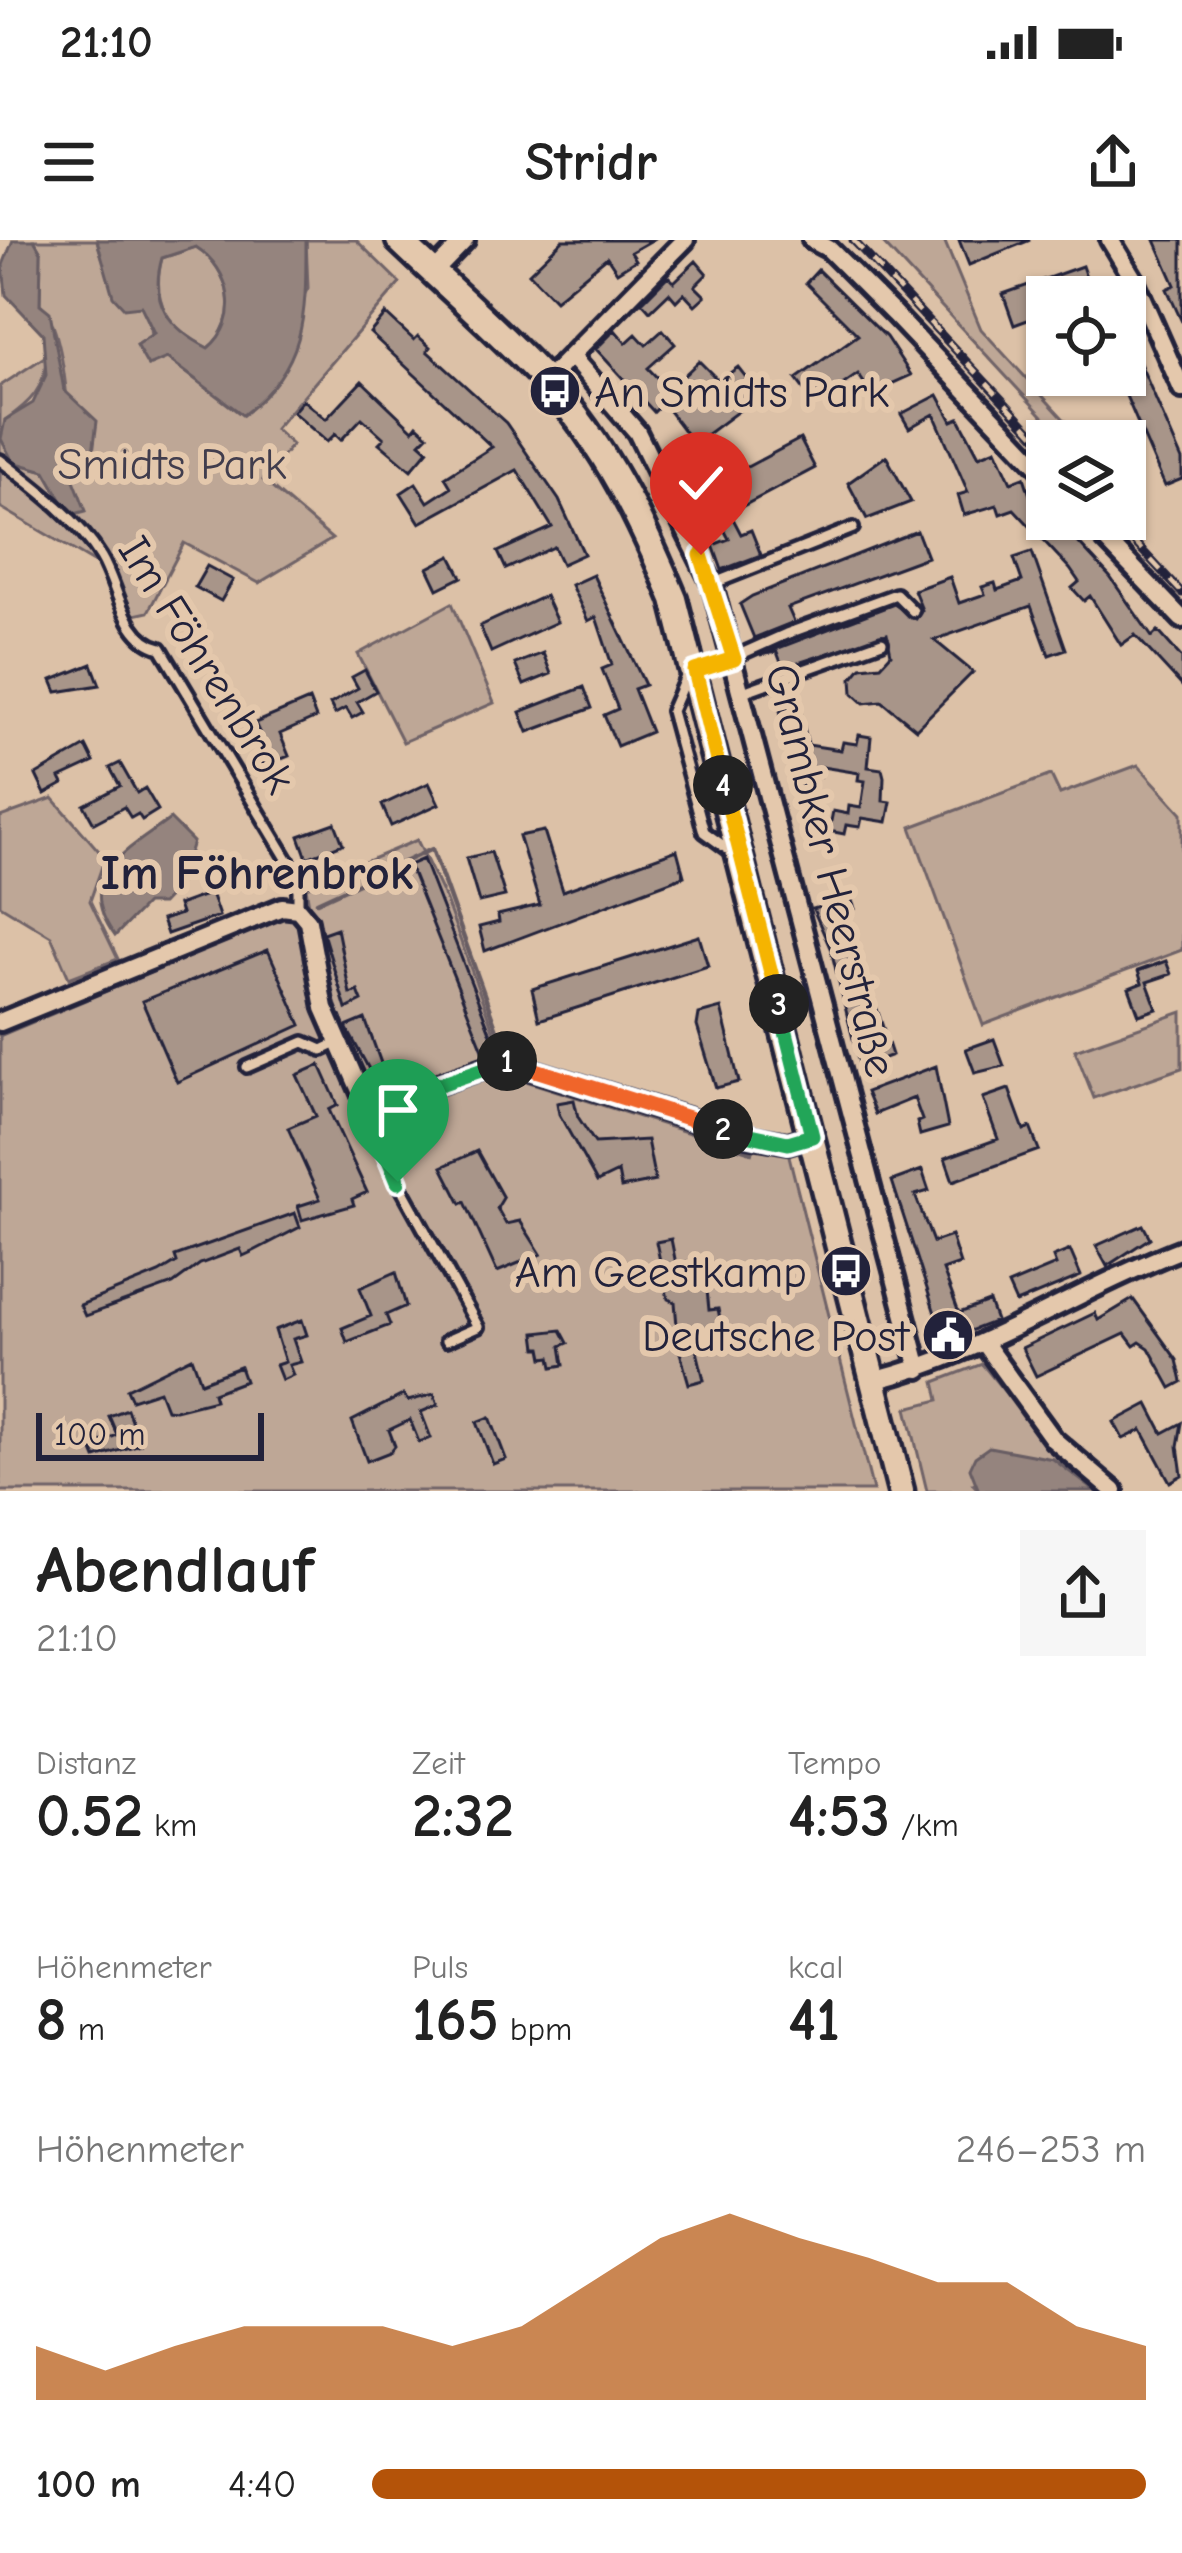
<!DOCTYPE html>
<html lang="de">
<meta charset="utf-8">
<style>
body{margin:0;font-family:"Comic Neue",sans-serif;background:#f6f6f6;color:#222;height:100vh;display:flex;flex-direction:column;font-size:45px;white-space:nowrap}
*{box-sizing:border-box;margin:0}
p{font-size:39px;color:#767676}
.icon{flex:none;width:66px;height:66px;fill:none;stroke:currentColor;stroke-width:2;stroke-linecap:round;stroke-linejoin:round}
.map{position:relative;height:1251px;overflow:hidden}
.side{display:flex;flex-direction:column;background:#fff;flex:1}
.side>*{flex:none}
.buttons{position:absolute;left:1026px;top:36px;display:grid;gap:24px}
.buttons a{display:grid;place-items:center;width:120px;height:120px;border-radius:0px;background:#fff;box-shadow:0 3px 9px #0004;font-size:60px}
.scale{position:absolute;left:36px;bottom:30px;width:228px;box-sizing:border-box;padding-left:12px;border:6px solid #22223b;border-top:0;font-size:33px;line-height:42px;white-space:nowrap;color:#22223b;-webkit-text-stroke:9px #e4c8ac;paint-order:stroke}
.pin{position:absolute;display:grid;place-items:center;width:102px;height:102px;color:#fff;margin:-123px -51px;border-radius:50% 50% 50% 0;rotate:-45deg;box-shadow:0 0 12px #0007}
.pin .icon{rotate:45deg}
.km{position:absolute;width:60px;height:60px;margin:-30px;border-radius:50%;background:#222;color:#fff;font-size:33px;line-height:60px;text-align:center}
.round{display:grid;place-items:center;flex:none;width:126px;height:126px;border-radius:0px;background:#f6f6f6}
.headline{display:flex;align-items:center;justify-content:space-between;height:204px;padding:0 36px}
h1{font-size:66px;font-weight:700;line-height:90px}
.metrics{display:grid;grid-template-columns:repeat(3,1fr);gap:18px;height:204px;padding:12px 36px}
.metrics div{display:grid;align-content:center}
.metrics b{font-size:60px;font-weight:700}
.metrics small{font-size:33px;font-weight:400}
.metrics p{font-size:33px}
.chart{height:336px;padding:24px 36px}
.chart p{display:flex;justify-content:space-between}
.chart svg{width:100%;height:216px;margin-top:12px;fill:#b45309;opacity:.7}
ul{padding:0 36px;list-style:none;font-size:39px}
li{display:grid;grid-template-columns:192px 144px 1fr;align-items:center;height:90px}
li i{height:30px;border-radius:15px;background:#b45309}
.status{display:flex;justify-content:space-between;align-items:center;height:84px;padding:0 60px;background:#fff;direction:ltr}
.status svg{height:33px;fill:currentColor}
header{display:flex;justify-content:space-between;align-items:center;height:156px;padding:0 36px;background:#fff;font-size:54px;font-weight:700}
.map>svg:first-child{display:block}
.green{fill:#bea796;stroke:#706468;stroke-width:3}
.water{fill:#95847e;stroke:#675d63;stroke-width:3;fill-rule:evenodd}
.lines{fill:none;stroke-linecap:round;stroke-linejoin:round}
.stream{stroke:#675d63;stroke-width:4.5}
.building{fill:#a89589;stroke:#22223b;stroke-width:3}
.lane-casing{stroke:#22223b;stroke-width:18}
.street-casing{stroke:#22223b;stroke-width:26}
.secondary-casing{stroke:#22223b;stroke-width:33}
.lane{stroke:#e4c8ac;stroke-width:9}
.street{stroke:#e4c8ac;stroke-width:16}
.secondary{stroke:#e4c8ac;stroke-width:24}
.rail-casing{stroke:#22223b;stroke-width:9}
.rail{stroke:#e4c8ac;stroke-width:4.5;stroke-dasharray:14;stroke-linecap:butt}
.split-1-casing{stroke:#fff;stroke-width:24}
.split-2-casing{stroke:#fff;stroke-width:24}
.split-3-casing{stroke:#fff;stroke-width:24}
.split-4-casing{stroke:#fff;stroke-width:24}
.split-5-casing{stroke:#fff;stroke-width:24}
.split-1{stroke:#22a559;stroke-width:15}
.split-2{stroke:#f0652b;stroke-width:15}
.split-3{stroke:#22a559;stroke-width:15}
.split-4{stroke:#f5b400;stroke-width:15}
.split-5{stroke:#f5b400;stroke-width:15}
.labels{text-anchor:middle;stroke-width:12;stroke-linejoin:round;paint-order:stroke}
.poi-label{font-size:45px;fill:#22223b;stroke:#e4c8ac;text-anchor:end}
.park-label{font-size:45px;fill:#413d4d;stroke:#e4c8ac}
.street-label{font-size:45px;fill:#22223b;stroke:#e4c8ac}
.neighbourhood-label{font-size:48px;font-weight:bold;fill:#22223b;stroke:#e4c8ac}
</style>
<div class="status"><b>21:10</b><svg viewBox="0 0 49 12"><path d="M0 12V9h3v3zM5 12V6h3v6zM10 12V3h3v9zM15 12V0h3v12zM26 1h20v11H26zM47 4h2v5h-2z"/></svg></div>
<header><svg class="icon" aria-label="menu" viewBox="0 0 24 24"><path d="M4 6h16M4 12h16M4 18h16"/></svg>Stridr<svg class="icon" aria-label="share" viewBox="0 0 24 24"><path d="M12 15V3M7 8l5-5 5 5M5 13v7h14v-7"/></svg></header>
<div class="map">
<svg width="1182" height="1251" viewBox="0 0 1182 1251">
<rect width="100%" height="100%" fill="#dcc1a7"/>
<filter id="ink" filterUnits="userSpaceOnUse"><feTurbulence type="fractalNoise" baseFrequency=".00833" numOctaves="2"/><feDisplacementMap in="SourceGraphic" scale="24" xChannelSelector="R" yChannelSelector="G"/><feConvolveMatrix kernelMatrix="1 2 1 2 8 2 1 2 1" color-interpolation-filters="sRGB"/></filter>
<g filter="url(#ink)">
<path class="green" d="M 34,0 L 97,0 C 110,63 164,46 148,125 L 166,117 L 242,175 L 308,48 L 306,0 L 356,0 L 400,43 L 275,189 L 292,205 L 263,240 L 332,299 L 259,343 L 184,303 L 148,372 L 121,378 L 97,324 L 0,267 L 0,146 L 46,116 C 46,148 30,163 5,180 L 13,222 L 45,231 L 70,274 C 72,232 71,91 40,64 L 41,12 Z
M 880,0 L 944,0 L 981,89 L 1084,201 L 1066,201 Z
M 196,7 C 231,29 242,80 208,108 C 169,88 150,63 162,18 Z
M 452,363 L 494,463 L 403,502 L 358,414 Z
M 1138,525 L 1182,573 L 1182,710 L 983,785 L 911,587 L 1051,535 L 1060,554 Z
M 53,558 L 105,618 L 90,661 L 118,719 L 69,738 L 51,696 L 0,665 L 0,577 Z
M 417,600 L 446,661 L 509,833 L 749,908 L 788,912 L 873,1251 L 0,1251 L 0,791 L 277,677 L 292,677 L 302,688 L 319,772 L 361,883 L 384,875 C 347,804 318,729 306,647 Z
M 1182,772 L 1182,828 L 1094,858 L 1075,810 Z
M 982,1124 L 1026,1178 L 1106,1251 L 1095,1251 L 1076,1234 L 973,1244 L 979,1251 L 927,1251 L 907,1168 L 939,1160 L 935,1142 Z"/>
<path class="water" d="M 13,0 L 34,0 L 41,12 L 40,64 L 50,72 L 64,150 L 97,181 L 91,228 L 72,235 L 86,271 L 70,275 L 45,231 L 13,222 L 1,199 L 5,180 L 33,163 L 46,135 L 43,94 L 6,55 L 3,25 Z
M 97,0 L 306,0 C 306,76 307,125 243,175 L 167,118 L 148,126 L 136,105 L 154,93 L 141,66 L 124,68 L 113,56 ZM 196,7 C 231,29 242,80 208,108 C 169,88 149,63 162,18 Z
M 170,579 L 193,602 L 179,646 L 162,664 L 146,664 L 115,696 C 72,636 126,612 170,579 Z
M 989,1207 L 1053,1219 L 1095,1251 L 979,1251 L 970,1228 L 975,1217 Z"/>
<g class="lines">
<path class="stream" d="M 317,662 L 432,609 L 502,804
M 0,795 L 274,680
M 513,836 L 752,912"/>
</g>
<path class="building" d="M 563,0 L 652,0 L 631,12 L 636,20 L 617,32 L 607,17 L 555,60 L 529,33 Z
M 959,0 L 1030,0 L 969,25 Z
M 1155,0 L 1182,0 L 1182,82 L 1167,49 L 1175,45 Z
M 696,21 L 707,34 L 695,46 L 705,56 L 695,65 L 684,53 L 676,61 L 669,53 L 650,71 L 642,62 L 668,36 L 674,42 Z
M 1082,26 L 1093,57 L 1047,57 L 1047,73 L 1014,85 L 1003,54 Z
M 818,30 L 886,97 L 911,135 L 871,153 L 858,134 L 821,160 L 811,147 L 805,151 L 796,139 L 858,95 L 806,43 Z
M 386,74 L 414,100 L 418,96 L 430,107 L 427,111 L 506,183 L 559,260 L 584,314 L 562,324 L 554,307 L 506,329 L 498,312 L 552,287 L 517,230 L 420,283 L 401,253 L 416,243 L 428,262 L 451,247 L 445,237 L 492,207 L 370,93 Z
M 615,90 L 626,103 L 636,94 L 646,105 L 663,90 L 675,104 L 648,128 L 669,150 L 699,121 L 719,141 L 738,127 L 760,155 L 694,204 L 663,163 L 654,172 L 596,109 Z
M 1136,114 L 1182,220 L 1182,239 L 1165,246 L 1117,135 L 1125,135 L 1125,119 Z
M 362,141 L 413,190 L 417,185 L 428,195 L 420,203 L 428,210 L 411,230 L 379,203 L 384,198 L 362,178 L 341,200 L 335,194 L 327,202 L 293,172 L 303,160 L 326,179 Z
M 938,155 L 952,181 L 959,178 L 979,216 L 996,209 L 1011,242 L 1024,237 L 1044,298 L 1060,283 L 1110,337 L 1152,397 L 1158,391 L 1182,418 L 1182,446 L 1135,395 L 1121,405 L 1090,356 L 1084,361 L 1072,348 L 1079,342 L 1070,329 L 1014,269 L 1000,274 L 997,265 L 964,275 L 958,255 L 968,252 L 934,174 L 909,188 L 901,174 Z
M 800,199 L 815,228 L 730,273 L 741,294 L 751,290 L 761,315 L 722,330 L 713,305 L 729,299 L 701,245 L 712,239 L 715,244 Z
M 886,216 L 911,262 L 867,279 L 848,243 Z
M 917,291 L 927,317 L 788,368 L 794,382 L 754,398 L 740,364 L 752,356 Z
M 1032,312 L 1066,409 L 1049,415 L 1031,366 L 934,400 L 973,432 L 916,489 L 882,461 L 864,463 L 853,453 L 852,438 L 861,427 L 881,425 L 891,414 L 887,394 L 783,428 L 777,412 L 760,415 L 894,364 L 916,379 L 922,370 L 914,350 L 950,337 L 959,363 L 985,354 L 982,347 L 995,343 L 997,350 L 1022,341 L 1014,318 Z
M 451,316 L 462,337 L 438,349 L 428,328 Z
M 207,326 L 233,340 L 221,361 L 195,347 Z
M 593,335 L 645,445 L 634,449 L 651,492 L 617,506 L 604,475 L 618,469 L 602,429 L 612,425 L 596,377 L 588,381 L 571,345 Z
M 545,356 L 557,382 L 491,412 L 480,386 Z
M 543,413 L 551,434 L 524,445 L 515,424 Z
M 92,424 L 100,445 L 57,452 L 52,440 Z
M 365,430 L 376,451 L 357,462 L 363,472 L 352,478 L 346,468 L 335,474 L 330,464 L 358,448 L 352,437 Z
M 584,447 L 592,468 L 528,492 L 520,472 Z
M 309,460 L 316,478 L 280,494 L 289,516 L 264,526 L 254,504 L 263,501 L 255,483 Z
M 799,465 L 808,505 L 841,510 L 843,502 L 857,504 L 859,495 L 871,497 L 868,527 L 882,529 L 884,537 L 883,561 L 891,562 L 887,582 L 862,578 L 860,587 L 846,585 L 844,594 L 829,591 L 833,571 L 848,574 L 849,566 L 861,568 L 865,541 L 858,540 L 859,533 L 822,527 L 820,536 L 805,533 L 800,560 L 780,470 Z
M 86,506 L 94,522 L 60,538 L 63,544 L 45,554 L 36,535 Z
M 120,523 L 137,553 L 145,548 L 158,570 L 142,580 L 138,574 L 131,578 L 124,567 L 94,583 L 84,565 L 120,546 L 110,528 Z
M 429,543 L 439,564 L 391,586 L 382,565 Z
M 335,583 L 343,604 L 307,618 L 299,596 Z
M 544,591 L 563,651 L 677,610 L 684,636 L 485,711 L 479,687 L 499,682 L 498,675 L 540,665 L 519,596 Z
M 491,612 L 505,656 L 479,662 L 466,618 Z
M 423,619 L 496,807 L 484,812 L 409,625 Z
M 225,623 L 227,629 L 243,623 L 249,640 L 218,650 L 210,628 Z
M 211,653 L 219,676 L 167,694 L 162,680 L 181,674 L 178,665 Z
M 851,658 L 855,669 L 840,675 L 865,772 L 877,769 L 892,815 L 860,827 L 831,710 L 813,669 Z
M 337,688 L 350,754 L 358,751 L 362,761 L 346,769 L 323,693 Z
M 699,696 L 708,726 L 539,780 L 532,749 Z
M 268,710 L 301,785 L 177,842 L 142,761 Z
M 1166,721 L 1171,734 L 1147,742 L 1157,769 L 1139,775 L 1129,748 L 1142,743 L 1138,731 Z
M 721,768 L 739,842 L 716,848 L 697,786 L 699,774 Z
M 365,779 L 382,826 L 370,831 L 346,787 Z
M 994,799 L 1004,826 L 975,833 L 966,809 Z
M 320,825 L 338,865 L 329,870 L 367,952 L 352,959 L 354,965 L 302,980 L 298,966 L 320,959 L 288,888 L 316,876 L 297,835 Z
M 936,826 L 948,887 L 920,895 L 917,882 L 922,880 L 914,858 L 875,874 L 866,852 Z
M 1009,849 L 1024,890 L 1030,887 L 1039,910 L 953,941 L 945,918 L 998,899 L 983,858 Z
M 574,860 L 578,877 L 595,903 L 647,900 L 655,941 L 621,948 L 618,932 L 597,942 L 559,874 L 557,863 Z
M 477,911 L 503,958 L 497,968 L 506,984 L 520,981 L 541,1014 L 497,1032 L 465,962 L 461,964 L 442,927 Z
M 922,930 L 929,951 L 915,955 L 933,1002 L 951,996 L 960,1024 L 943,1030 L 959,1073 L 989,1062 L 996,1081 L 944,1101 L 892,941 Z
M 295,973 L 300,987 L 254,1011 L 243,1016 L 240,1009 L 200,1024 L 173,1044 L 85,1076 L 80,1065 L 159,1033 L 177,1022 L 175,1016 Z
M 1143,985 L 1150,998 L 1107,1026 L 1096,1006 Z
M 671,999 L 676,1024 L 704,1020 L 709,1070 L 718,1069 L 723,1094 L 724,1107 L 697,1111 L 704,1140 L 689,1144 L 679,1109 L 675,1062 L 668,1059 L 656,1002 Z
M 1070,1010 L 1081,1036 L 1016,1063 L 1008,1045 L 1056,1025 L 1053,1017 Z
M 396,1032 L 406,1066 L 386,1075 L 390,1085 L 347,1102 L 342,1088 L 371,1076 L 360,1048 Z
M 1133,1059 L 1177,1120 L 1182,1142 L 1171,1148 L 1149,1108 L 1140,1102 L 1134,1106 L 1125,1094 L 1036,1136 L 1022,1108 L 1095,1073 L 1098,1080 Z
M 302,1080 L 307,1095 L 293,1099 L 301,1122 L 289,1125 L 293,1135 L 282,1140 L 276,1125 L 285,1122 L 275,1090 Z
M 561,1090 L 568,1103 L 561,1106 L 564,1125 L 553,1127 L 551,1117 L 544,1118 L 542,1108 L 537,1108 L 535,1093 Z
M 192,1117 L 201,1142 L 240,1127 L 245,1141 L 213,1153 L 215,1160 L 175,1170 L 166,1169 L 159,1151 L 132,1160 L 127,1149 Z
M 434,1154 L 438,1165 L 421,1172 L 431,1198 L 419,1202 L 410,1180 L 389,1190 L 395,1206 L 390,1212 L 367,1221 L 352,1181 L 403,1155 L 408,1161 Z
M 1148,1164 L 1163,1193 L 1182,1183 L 1178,1206 L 1182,1235 L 1170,1242 L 1142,1190 L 1123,1199 L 1114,1182 Z
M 127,1169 L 140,1204 L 96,1218 L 91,1206 L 117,1195 L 109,1176 Z
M 490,1177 L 506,1219 L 493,1224 L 477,1182 Z"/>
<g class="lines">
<g class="lane-casing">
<path id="lane" d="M 0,220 C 35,247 78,279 101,317 C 119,347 123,399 161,408 L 298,637 L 298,668
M 712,344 L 853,288
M 743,452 L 882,402
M 733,613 L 704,592 L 671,471 L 685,439 L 786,394 L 896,354 L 913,371
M 247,827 L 304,802 L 322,810 L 337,803
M 368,869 L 398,942 L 478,1087 L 446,1101"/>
</g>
<g class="street-casing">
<path id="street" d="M 812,0 L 829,9 L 894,74 L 1047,235
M 1110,0 L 1133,38 L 1182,149
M 433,33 L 465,0
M 571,116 L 637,192 L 712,344 L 919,1129
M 546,141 L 685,0
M 1086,279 L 1182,379
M 0,782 L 282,667 L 298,669 L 308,681 L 324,768 L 368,869 L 503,821 L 741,895 L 788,903 L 812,896
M 983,1102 L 1054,1200 L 1114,1251
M 873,1141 C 983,1114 1078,1049 1182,1009"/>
</g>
<g class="secondary-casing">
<path id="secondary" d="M 399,0 C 448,47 501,93 547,142 C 605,204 642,282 674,359 L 901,1251"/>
</g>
<use href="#lane" class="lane"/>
<use href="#street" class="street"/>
<use href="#secondary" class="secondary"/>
<g class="rail-casing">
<path id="rail" d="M 853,0 L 1047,208
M 1113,279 L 1182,353"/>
</g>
<use href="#rail" class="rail"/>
</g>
</g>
<g class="lines" filter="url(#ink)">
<g class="split-1-casing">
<path id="split-1" d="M 398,942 L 368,869 L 507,821"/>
</g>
<g class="split-2-casing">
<path id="split-2" d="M 507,821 L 723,889"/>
</g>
<g class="split-3-casing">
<path id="split-3" d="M 723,889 L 788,903 L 812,896 L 779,764"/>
</g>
<g class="split-4-casing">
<path id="split-4" d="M 723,545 L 779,764"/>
</g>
<g class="split-5-casing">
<path id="split-5" d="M 701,315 L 734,419 L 695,431 L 723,545"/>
</g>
<use href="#split-1" class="split-1"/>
<use href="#split-2" class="split-2"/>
<use href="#split-3" class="split-3"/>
<use href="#split-4" class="split-4"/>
<use href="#split-5" class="split-5"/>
</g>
<defs>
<g id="bus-disc" transform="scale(2.7)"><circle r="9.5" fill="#22223b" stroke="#e4c8ac"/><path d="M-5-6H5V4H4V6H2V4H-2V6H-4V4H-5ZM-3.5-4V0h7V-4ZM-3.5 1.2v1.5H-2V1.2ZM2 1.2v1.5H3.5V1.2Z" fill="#fff"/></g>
<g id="civic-disc" transform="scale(2.7)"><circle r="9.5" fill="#22223b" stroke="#e4c8ac"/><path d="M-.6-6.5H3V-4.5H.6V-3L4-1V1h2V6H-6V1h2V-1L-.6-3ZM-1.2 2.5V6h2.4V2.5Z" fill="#fff"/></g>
</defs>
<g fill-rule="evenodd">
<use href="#bus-disc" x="555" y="151"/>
<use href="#bus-disc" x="846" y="1031"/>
<use href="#civic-disc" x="948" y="1095"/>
</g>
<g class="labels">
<g class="poi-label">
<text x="594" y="167" text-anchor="start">An Smidts Park</text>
<text x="807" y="1047">Am Geestkamp</text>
<text x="909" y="1111">Deutsche Post</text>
</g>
<g class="park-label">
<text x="172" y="239">Smidts Park</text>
</g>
<g class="street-label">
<text transform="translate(208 424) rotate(58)" y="16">Im Föhrenbrok</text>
<text transform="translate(832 630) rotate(76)" y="16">Grambker Heerstraße</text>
</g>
<g class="neighbourhood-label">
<text x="257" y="649">Im Föhrenbrok</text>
</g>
</g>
</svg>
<div class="buttons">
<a><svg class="icon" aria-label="locate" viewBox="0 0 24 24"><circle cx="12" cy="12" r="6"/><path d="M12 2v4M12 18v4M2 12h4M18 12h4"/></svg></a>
<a><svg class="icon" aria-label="layers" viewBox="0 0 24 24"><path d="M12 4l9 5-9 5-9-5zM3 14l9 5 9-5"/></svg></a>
</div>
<div class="scale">100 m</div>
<div class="pin" style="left:398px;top:942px;background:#1e9e55"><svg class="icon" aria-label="arrive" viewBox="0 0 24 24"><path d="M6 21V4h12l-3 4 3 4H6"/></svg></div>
<div class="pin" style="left:701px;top:315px;background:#d93025"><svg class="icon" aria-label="check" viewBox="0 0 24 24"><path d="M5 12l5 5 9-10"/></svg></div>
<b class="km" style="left:507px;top:821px">1</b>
<b class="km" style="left:723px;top:889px">2</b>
<b class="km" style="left:779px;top:764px">3</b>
<b class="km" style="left:723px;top:545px">4</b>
</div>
<section class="side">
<div class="headline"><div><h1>Abendlauf</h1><p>21:10</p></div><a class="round"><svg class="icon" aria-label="share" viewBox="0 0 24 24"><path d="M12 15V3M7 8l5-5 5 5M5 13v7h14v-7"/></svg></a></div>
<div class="metrics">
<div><p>Distanz</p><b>0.52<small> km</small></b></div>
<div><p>Zeit</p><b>2:32</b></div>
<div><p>Tempo</p><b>4:53<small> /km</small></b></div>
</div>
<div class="metrics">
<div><p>Höhenmeter</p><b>8<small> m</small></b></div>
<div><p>Puls</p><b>165<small> bpm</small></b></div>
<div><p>kcal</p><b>41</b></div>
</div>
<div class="chart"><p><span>Höhenmeter</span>246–253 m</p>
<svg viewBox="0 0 160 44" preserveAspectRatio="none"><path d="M0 44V33L10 38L20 33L30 29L40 29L50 29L60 33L70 29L80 20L90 11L100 6L110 11L120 15L130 20L140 20L150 29L160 33V44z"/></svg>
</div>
<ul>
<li><b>100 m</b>4:40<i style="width:100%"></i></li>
</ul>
</section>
